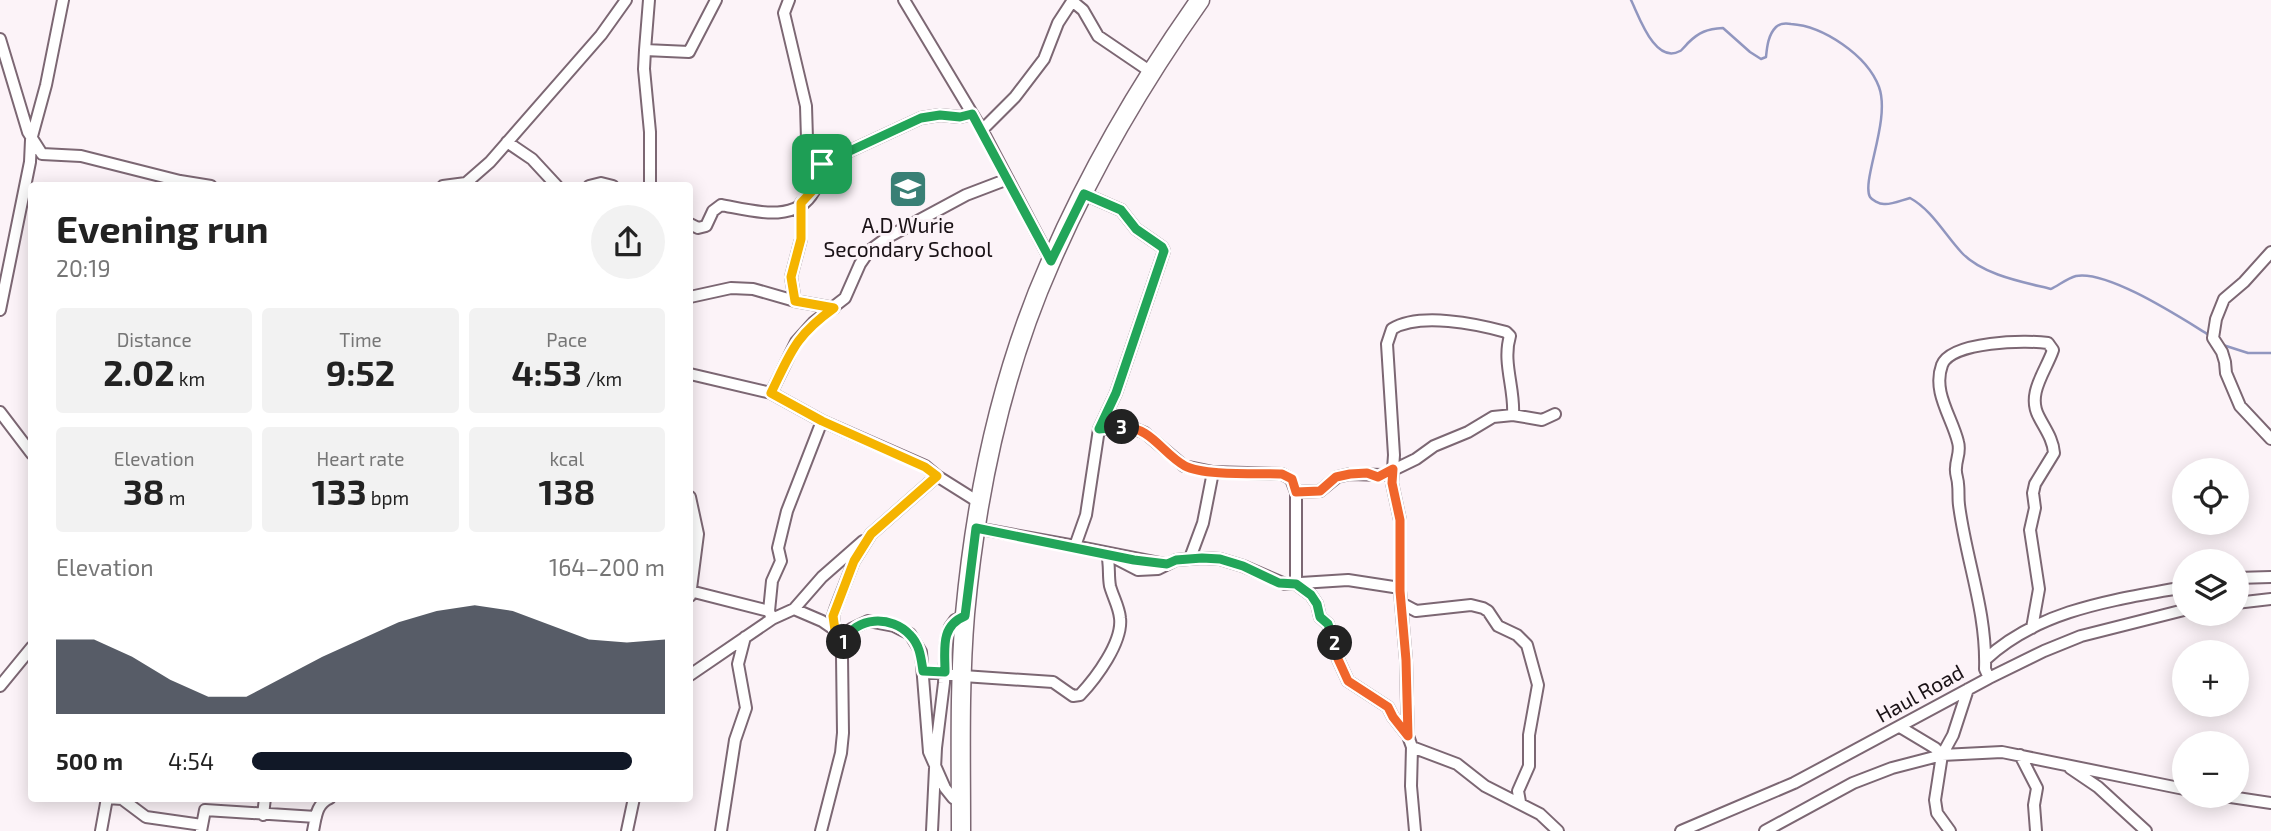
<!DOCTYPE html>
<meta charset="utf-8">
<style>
body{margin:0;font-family:"Exo 2",sans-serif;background:#f2f2f2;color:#222;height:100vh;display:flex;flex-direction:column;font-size:26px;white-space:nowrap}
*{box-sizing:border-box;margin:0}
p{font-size:23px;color:#767676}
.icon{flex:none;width:38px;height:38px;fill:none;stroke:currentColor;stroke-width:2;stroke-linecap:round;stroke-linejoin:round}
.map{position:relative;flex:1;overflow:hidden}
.drawer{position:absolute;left:28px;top:182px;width:665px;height:620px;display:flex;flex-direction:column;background:#fff;border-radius:7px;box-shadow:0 4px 18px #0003}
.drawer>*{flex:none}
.tools{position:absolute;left:2172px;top:458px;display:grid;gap:14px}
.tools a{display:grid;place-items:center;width:77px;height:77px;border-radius:50%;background:#fff;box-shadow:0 4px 18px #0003;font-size:35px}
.pin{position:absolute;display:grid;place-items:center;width:60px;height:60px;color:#fff;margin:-30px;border-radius:14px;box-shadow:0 4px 10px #0006}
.km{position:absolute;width:35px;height:35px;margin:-18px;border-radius:50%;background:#222;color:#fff;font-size:19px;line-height:35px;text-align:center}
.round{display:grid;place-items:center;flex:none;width:74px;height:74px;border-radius:37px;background:#f2f2f2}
.overview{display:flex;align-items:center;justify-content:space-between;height:119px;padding:0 28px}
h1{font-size:38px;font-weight:700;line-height:52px}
.stats{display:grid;grid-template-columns:repeat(3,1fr);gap:10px;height:119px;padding:7px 28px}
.stats div{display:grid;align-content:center;border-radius:7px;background:#f2f2f2;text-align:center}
.stats b{font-size:35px;font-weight:700}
.stats small{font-size:19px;font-weight:400}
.stats p{font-size:19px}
.chart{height:196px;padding:14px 28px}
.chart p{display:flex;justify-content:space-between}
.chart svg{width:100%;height:126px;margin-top:7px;fill:#111827;opacity:.7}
ul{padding:0 28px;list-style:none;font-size:23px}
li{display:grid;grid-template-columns:112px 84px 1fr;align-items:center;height:52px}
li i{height:18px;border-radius:9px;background:#111827}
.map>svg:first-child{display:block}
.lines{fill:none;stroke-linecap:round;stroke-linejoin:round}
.stream{stroke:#9196bf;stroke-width:2.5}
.minor-casing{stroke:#7c6773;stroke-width:14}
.primary-casing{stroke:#7c6773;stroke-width:21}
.minor{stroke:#fff;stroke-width:10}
.primary{stroke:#fff;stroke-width:18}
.split-1-casing{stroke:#fff;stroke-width:14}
.split-2-casing{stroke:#fff;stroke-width:14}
.split-3-casing{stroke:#fff;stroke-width:14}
.split-4-casing{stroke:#fff;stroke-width:14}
.split-1{stroke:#f5b400;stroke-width:9}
.split-2{stroke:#22a559;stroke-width:9}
.split-3{stroke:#f0652b;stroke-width:9}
.split-4{stroke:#22a559;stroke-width:9}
.labels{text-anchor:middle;stroke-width:6;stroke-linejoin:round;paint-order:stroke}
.poi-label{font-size:21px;fill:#191115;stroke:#fcf3f8}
.street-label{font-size:21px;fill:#191115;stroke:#fcf3f8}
</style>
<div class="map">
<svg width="2271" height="831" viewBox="0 0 2271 831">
<rect width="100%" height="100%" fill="#fcf3f8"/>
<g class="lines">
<path class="stream" d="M 1631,0 C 1639,16 1655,65 1680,51 C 1681,51 1687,44 1688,43 C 1699,32 1707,29 1723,28 L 1750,52 L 1761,59 L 1766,57 C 1767,47 1768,35 1776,27 C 1780,23 1785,23 1791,24 C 1823,26 1867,55 1879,87 C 1891,120 1861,181 1870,197 C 1872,200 1879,204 1884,204 C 1891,205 1902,200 1910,198 C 1932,210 1945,235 1962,253 C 1983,275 2023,282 2051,289 C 2059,285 2068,278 2076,276 C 2108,270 2181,318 2209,335
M 2223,345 L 2248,353 L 2271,353"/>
<g class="minor-casing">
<path id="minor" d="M 789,0 L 784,13 L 806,106 L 807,139 L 822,164
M 904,0 L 982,130 L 1051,261
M 1072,1 L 1083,10 L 1098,36 L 1151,72
M 0,39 L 28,132 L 42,154 L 81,156 L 180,181 L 211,186
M 645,50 L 649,0
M 982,130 L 1015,97 L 1044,59 L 1058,23 L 1073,0
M 507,142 L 532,159 L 557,186
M 443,186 L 466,183 L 490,162 L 601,35 L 626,0
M 589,186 L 601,183 L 613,186
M 650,186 L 650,132 L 644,69 L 645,50 L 689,52 L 716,0
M 690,224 L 698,228 L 706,226 L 713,211 L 721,205 C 749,210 796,225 814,191 C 819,181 819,169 824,159 L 839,156 L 921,118 L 940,115 L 960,117 L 972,114
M 2271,252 L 2244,282 L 2224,299 L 2216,319 L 2213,338 L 2222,352 L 2225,362 L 2226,373 L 2240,406 L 2271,439
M 690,297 L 731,288 L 753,289 L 795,301 L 834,308
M 795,301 L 791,277 L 801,239 L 801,203
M 0,310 L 30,162 L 31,140 L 46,85 L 63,0
M 690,374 L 771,393 L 822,421 L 925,466 L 937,476
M 771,393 L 796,342 L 814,322 L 845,298 L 860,264 L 869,251 L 888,237 L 966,195 L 1008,179
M 0,412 L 32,454
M 1099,429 L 1133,428 L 1145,433 L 1184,466 L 1213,472 L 1203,523 L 1190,558
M 1213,472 L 1282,474 L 1291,479 L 1296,492 L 1296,584 L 1311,595 L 1317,604 L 1320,617 L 1328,624 L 1338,659 L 1348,681 L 1388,707 L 1393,717 L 1408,736
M 1296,492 L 1320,491 L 1337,477 L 1350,474 L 1383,475 L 1416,459 L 1434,446 L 1468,432 L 1493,417 L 1513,415 L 1542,420 L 1555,414
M 690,497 L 698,534 L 690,596
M 976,528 L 1075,546 L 1086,515 L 1099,429 L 1116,393 L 1164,251 L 1162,247 L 1136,229 L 1121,210 L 1084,194
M 1075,546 L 1165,564
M 1107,554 L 1138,570 L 1158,569 L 1176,560 L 1202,558 L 1220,559 L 1243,566 L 1285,584 L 1348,580 L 1400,588
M 2236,578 L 2271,577
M 690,591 L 769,611
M 1401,603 L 1416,611 L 1471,605 L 1483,608 L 1488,611 L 1498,626 L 1517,635 L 1527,645 L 1538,685 L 1529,735 L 1529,766 L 1518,791 L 1520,802
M 2236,603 L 2271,599
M 794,609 L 822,621 L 835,630
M 772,619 L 769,611 L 772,581 L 781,561 L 778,548 L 787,511 L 822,421
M 841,647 L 851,629 L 868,621 L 894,626 L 910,634 L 921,652 L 929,752 L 945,788 L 953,798 L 961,802
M 1986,659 C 2040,609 2115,600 2184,587
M 923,671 L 963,676 L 1053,682 L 1073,696 L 1080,695 C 1096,678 1123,642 1120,618 C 1119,607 1113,597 1110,586 C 1108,575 1110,565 1107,554
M 690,675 L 772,619 L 794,609 L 822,577 L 863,541
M 1989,678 L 1985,669 C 1987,612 1966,560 1959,505 C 1958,498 1959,491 1958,484 C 1958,479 1955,473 1956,468 C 1956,459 1961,452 1958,442 C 1952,417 1932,392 1942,365 C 1951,341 2027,340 2048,343 L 2053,350 C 2046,371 2026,394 2039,417 C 2045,429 2053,439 2054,453 L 2035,484 L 2033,493 L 2035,508 L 2030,530 L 2039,589 L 2032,628
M 0,686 L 32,647
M 1900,727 L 1935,748 L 1942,755
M 1412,747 L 1457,764 L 1485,786 L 1540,814 L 1558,831
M 2020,755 L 2037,788 L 2034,805 L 2036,831
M 2070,768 L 2098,787 L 2146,831
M 2224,796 L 2271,803
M 107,798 L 122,799 L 146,817 L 202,825
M 263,815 L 265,798
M 101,831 L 107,798
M 201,831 L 205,810 L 316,817
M 313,831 C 316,817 316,804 330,798
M 627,831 L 634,798
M 721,831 L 735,740 L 746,708 L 738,664 L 745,637
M 821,831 L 841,753 L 843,733 L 842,656 L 841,643 L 835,630 L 833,616 L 836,607 L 854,561 L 871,534 L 937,476 L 980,503
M 932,831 L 936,748 L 944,683 L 946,640 L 950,627 L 955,620 L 965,616
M 1415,831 L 1411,786 L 1412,747 L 1408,736 L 1407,704 L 1406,660 L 1400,591 L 1400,520 L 1392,483 L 1394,455 L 1387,344 L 1392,329 C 1420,312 1477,324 1506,332 L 1510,336 C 1502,362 1515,389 1513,415
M 1681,831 L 1794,783 L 1989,678 L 2044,651 L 2081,636 L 2184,610
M 1765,831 L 1853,783 L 1892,768 L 1942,755 L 2002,752 L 2184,789
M 1950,831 L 1937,813 L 1935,800 L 1942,755 L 1953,735 L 1968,689"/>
</g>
<g class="primary-casing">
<path id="primary" d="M 961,831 C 961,759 959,686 965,614 C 976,495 1002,371 1051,261 C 1091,169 1142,82 1200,0"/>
</g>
<use href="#minor" class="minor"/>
<use href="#primary" class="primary"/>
</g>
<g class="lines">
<g class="split-1-casing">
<path id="split-1" d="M 822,164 L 814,189 L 801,203 L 801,239 L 791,277 L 795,301 L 834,308 C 795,336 791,352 771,393 L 822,421 L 925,467 L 937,476 L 871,534 L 854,561 L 833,616 L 835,630 L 841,647 L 844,642"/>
</g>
<g class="split-2-casing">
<path id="split-2" d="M 844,642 C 855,616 892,615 910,635 C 920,645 921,658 923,671 L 945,672 C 945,649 940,626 965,616 L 976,528 L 1134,560 L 1167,564 L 1176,560 L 1202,558 L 1220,559 L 1243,566 L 1279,583 L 1296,584 L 1311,595 L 1317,604 L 1320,617 L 1328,624 L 1335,643"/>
</g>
<g class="split-3-casing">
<path id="split-3" d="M 1122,427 C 1150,426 1163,454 1185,466 C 1204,476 1259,473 1282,474 L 1292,479 L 1296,492 L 1320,491 L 1336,477 L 1350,474 L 1367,473 L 1378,477 L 1393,469 L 1392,483 L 1400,520 L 1400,591 L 1406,660 L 1408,736 L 1393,717 L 1388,707 L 1348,681 L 1338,659 L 1335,643"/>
</g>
<g class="split-4-casing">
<path id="split-4" d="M 822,164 L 824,159 L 839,156 L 921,118 L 940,115 L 960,117 L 972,114 L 1051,261 L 1084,194 L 1121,210 L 1136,229 L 1162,247 L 1164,251 L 1116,393 L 1099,429 L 1122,427"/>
</g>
<use href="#split-1" class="split-1"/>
<use href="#split-2" class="split-2"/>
<use href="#split-3" class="split-3"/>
<use href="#split-4" class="split-4"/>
</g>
<defs>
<g id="school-square" transform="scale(2.0125)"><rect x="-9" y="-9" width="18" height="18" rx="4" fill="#397f75" stroke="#fcf3f8"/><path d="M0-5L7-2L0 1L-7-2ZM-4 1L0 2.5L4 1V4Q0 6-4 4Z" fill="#fff"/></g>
</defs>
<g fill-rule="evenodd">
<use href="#school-square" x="908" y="189"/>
</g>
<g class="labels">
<g class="poi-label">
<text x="908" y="233">A.D Wurie<tspan x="908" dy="24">Secondary School</tspan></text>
</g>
<g class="street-label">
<text transform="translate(1920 694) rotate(-29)" y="7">Haul Road</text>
</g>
</g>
</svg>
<div class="tools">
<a><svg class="icon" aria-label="locate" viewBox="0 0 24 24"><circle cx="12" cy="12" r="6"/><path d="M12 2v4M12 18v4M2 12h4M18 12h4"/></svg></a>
<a><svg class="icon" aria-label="layers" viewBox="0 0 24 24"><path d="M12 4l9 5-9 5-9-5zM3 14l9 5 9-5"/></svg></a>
<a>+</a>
<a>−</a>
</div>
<div class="pin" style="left:822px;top:164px;background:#1e9e55"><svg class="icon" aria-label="arrive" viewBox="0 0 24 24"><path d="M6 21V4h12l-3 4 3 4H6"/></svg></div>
<b class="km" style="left:844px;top:642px">1</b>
<b class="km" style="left:1335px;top:643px">2</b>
<b class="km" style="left:1122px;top:427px">3</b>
<section class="drawer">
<div class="overview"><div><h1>Evening run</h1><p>20:19</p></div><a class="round"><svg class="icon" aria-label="share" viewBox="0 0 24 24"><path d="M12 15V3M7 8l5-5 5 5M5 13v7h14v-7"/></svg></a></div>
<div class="stats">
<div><p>Distance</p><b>2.02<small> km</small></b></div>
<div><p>Time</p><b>9:52</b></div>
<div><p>Pace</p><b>4:53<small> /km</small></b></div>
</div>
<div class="stats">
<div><p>Elevation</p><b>38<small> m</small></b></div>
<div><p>Heart rate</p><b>133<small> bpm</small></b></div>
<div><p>kcal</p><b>138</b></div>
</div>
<div class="chart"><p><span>Elevation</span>164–200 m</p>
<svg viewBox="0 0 160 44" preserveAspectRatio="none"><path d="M0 44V18L10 18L20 24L30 32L40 38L50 38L60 31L70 24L80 18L90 12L100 8L110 6L120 8L130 13L140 18L150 19L160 18V44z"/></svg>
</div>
<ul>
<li><b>500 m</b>4:54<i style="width:92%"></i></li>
</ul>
</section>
</div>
